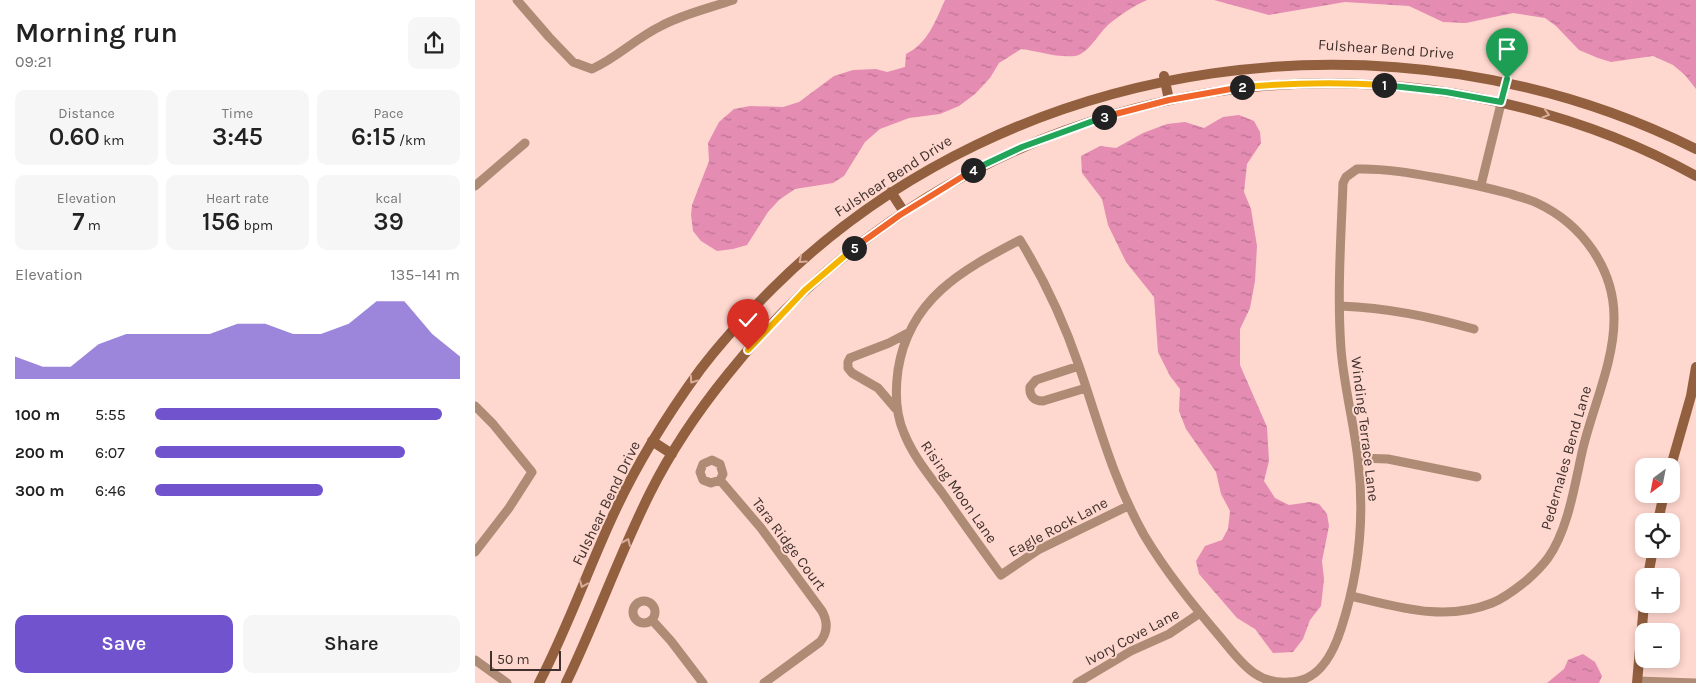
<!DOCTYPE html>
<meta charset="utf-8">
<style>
body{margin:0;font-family:Karla,sans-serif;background:#f6f6f6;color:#222;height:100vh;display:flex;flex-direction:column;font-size:19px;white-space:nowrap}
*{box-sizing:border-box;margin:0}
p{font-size:16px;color:#767676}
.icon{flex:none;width:28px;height:28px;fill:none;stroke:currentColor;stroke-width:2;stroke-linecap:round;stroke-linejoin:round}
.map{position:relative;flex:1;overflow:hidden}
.panel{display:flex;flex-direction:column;background:#fff;width:475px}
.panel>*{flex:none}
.needle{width:32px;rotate:212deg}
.tools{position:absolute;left:1160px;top:458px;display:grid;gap:10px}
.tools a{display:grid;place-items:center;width:45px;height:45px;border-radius:10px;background:#fff;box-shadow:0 2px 8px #0003;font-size:25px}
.scale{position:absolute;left:15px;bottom:12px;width:71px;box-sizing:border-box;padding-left:5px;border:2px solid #40312d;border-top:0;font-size:14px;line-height:18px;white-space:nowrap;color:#40312d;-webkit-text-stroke:4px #fed7ce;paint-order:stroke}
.pin{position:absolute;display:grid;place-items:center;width:42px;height:42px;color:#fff;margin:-51px -21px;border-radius:50% 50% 50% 0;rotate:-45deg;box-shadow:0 0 5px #0007}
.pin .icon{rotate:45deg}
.km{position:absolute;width:25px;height:25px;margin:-12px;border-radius:50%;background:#222;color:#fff;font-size:14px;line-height:25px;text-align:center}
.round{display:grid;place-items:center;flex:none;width:52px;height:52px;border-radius:10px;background:#f6f6f6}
.overview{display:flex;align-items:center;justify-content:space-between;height:85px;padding:0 15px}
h1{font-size:28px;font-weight:600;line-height:38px}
.stats{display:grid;grid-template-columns:repeat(3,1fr);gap:8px;height:85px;padding:5px 15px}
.stats div{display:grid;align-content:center;border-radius:10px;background:#f6f6f6;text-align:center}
.stats b{font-size:25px;font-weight:600}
.stats small{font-size:14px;font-weight:400}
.stats p{font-size:14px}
.chart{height:140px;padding:10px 15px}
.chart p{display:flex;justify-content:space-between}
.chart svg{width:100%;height:90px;margin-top:5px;fill:#7153cd;opacity:.7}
.button{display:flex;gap:10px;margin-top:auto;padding:10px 15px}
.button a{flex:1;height:58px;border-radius:10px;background:#7153cd;color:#fff;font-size:20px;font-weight:600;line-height:58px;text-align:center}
.button a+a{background:#f6f6f6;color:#222}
ul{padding:0 15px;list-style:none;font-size:16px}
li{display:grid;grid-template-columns:80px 60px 1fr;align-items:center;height:38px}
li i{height:12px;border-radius:6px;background:#7153cd}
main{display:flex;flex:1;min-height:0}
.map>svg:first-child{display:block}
.water{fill:url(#water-ripples)}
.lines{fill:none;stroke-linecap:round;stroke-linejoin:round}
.street{stroke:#ad8b75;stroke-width:9}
.secondary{stroke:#92603f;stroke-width:10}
.oneway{stroke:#d8ad9c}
.split-1-casing{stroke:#fff;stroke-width:10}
.split-2-casing{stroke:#fff;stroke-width:10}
.split-3-casing{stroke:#fff;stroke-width:10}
.split-4-casing{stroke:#fff;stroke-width:10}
.split-5-casing{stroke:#fff;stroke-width:10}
.split-6-casing{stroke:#fff;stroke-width:10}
.split-1{stroke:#22a559;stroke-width:6}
.split-2{stroke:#f5b400;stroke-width:6}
.split-3{stroke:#f0652b;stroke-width:6}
.split-4{stroke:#22a559;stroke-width:6}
.split-5{stroke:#f0652b;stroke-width:6}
.split-6{stroke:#f5b400;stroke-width:6}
.labels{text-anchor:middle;stroke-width:4;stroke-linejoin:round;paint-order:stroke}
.street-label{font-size:15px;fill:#40312d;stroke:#fed7ce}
</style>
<main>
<section class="panel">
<div class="overview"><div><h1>Morning run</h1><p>09:21</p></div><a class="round"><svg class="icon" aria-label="share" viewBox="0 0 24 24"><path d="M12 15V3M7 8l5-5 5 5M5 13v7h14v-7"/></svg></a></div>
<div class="stats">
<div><p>Distance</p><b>0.60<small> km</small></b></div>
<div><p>Time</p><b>3:45</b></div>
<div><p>Pace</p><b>6:15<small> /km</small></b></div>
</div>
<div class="stats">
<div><p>Elevation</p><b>7<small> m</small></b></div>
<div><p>Heart rate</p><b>156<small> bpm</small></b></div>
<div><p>kcal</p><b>39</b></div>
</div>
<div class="chart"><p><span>Elevation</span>135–141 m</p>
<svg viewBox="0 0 160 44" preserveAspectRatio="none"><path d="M0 44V33L10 38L20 38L30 27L40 22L50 22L60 22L70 22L80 17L90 17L100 22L110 22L120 17L130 6L140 6L150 22L160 33V44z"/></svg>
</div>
<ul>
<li><b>100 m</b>5:55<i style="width:94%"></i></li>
<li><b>200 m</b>6:07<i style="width:82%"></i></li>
<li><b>300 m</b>6:46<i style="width:55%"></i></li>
</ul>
<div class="button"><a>Save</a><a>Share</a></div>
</section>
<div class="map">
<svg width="1221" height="683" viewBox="0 0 1221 683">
<defs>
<pattern id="water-ripples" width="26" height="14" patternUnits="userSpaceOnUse" patternTransform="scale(1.25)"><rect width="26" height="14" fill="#e58cb3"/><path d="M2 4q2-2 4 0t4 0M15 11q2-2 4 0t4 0" fill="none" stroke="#bb7392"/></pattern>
</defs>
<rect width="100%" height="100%" fill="#fed7ce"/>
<path class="water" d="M 470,0 L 672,0 C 658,6 645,15 633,25 C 624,33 613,54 600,56 C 582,58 563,51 546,49 L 524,63 L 515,78 L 500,94 L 484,106 L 465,114 L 434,118 L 405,129 L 390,142 L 369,176 L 358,183 L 320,189 L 304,200 L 293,212 L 272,245 L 258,249 L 242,251 L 226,241 L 218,231 L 216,215 L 217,205 L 234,161 L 233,143 L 244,122 L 259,109 L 275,106 L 308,107 L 324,102 L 359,76 L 378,70 L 401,69 L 412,72 L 430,67 L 431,54 C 453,43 460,22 470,0 Z
M 739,0 L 1221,0 L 1221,89 L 1210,75 L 1198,65 L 1178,56 L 1136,62 L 1123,58 L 1104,50 L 1081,26 L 1070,18 L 1038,13 L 991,23 L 968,22 L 934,6 L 870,2 L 794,15 Z
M 764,115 L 779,121 L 785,132 L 786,143 L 772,164 L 769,192 L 776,209 L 782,246 L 780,281 L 775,308 L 765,329 L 765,365 L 792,427 L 794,461 L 789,481 L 800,498 L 814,505 L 835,502 L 844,504 L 852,514 L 854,526 L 847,561 L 849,579 L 846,606 L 835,620 L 828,639 L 818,652 L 798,653 L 780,629 L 762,618 L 724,574 L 721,561 L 730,546 L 747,540 L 753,529 L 755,511 L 746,494 L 741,472 L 711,429 L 704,411 L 705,389 L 695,376 L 683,352 L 679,297 L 651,262 L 633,225 L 627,199 L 607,173 L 606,156 L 625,146 L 641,148 L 668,133 L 692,124 L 710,122 L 729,128 L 748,117 Z
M 1108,654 L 1120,662 L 1127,676 L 1124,683 L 1072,683 L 1089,669 L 1093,660 Z"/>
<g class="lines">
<path class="street" d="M 42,0 L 74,37 L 98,62 L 117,69 C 142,58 161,38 186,26 C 208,14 235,8 258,0
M 1006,185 L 1032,79
M 0,186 L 50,143
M 865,306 C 913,308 952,316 999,329
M 604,366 L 561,380 L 555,387 C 554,396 559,401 568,401 L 611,388
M 0,406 L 18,424 L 57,472 L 34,508 L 0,552
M 421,409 L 403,388 L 377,373 L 373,368 L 373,362 L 375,358 L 414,343 L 433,333
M 883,458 L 913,459 L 1002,477
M 245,480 L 236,483 L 228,480 L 225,472 L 228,464 L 237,460 L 245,464 L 248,474 L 245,480 L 286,528 L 347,611 C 353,622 353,632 345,642 L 289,683
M 653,506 L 563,550 L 526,575 C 506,548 487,521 468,494 C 454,475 438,456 429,433 C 420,413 420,392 423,370 C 434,299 487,270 545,240 C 569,279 589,322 604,366 C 624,424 638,480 669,535 C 691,572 718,605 746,638 C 756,650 766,664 779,673 C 789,680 802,683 814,682 C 844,682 858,654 866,629 C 884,574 890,518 883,460 C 879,423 869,387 866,349 C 862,294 866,238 868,183 L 871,177 L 882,169 C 910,168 941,174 969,179 C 992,183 1013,188 1036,194 C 1044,197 1054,199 1062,203 C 1107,224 1140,269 1139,320 C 1139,361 1118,407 1108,448 C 1100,482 1094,528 1073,558 C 1067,566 1059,574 1051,581 C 1041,589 1030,598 1017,603 C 969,622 924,607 876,596
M158 612a11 11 0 1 1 22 0a11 11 0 1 1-22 0Z
M 177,620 L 196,641 L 228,683
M 0,660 L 32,683
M 1163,681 L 1220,683
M 602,683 L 656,651 L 694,634 L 725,613"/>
<path class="secondary" d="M 689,76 L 694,100
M 416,192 L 429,212
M 177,441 L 197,454
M 1196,466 L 1216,396 L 1221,367
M 1183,521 L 1189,494
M 1173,576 L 1178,549
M 64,683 C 91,631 111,575 135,522 C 159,468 190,418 225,370 C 247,341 272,314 298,288 C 537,50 923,0 1221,149
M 91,683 C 121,621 144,555 175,493 C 196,451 223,411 253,374 C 422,162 689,54 957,90 C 1049,103 1140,131 1221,176
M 1162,683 L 1169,604"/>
</g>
<defs><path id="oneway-chevron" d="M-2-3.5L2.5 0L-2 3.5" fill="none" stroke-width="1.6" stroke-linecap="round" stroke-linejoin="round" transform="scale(1.25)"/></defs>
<g class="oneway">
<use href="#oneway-chevron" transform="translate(1071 114) rotate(16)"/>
<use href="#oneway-chevron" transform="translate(327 260) rotate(138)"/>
<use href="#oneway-chevron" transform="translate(218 380) rotate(125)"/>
<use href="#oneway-chevron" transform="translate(152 542) rotate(-66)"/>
<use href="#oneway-chevron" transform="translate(108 584) rotate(112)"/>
</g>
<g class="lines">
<g class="split-1-casing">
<path id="split-1" d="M 909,85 L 971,92 L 1026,102 L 1032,79"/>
</g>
<g class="split-2-casing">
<path id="split-2" d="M 767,87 C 815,83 862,82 909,85"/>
</g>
<g class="split-3-casing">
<path id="split-3" d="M 629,117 L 694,100 L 767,87"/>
</g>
<g class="split-4-casing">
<path id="split-4" d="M 498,170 L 547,147 L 629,117"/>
</g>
<g class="split-5-casing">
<path id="split-5" d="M 379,248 L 425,215 L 498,170"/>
</g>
<g class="split-6-casing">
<path id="split-6" d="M 273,350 L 330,290 L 379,248"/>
</g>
<use href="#split-1" class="split-1"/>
<use href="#split-2" class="split-2"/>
<use href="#split-3" class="split-3"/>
<use href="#split-4" class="split-4"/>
<use href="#split-5" class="split-5"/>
<use href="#split-6" class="split-6"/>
</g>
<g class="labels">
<g class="street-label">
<text transform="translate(911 49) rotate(4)" y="5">Fulshear Bend Drive</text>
<text transform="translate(418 176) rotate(-33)" y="5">Fulshear Bend Drive</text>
<text transform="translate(890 429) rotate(83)" y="5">Winding Terrace Lane</text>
<text transform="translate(1091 458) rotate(-74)" y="5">Pedernales Bend Lane</text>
<text transform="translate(484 492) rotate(55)" y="5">Rising Moon Lane</text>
<text transform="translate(131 503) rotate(-64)" y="5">Fulshear Bend Drive</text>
<text transform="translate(583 527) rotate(-28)" y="5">Eagle Rock Lane</text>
<text transform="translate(314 544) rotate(53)" y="5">Tara Ridge Court</text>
<text transform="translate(657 637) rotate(-28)" y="5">Ivory Cove Lane</text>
</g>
</g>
</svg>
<div class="tools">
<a><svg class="needle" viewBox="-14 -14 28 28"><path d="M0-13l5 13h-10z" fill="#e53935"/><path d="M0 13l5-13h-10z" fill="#767676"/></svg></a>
<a><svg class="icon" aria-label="locate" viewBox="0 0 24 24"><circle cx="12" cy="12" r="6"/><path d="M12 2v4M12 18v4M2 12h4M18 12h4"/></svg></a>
<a>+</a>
<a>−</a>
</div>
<div class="scale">50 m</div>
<div class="pin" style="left:1032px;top:79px;background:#1e9e55"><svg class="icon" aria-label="arrive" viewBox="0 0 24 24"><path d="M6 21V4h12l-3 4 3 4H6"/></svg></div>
<div class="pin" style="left:273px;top:350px;background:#d93025"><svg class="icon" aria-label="check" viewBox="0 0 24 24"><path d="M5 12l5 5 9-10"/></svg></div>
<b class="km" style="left:909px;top:85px">1</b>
<b class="km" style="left:767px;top:87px">2</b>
<b class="km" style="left:629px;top:117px">3</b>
<b class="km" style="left:498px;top:170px">4</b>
<b class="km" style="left:379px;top:248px">5</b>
</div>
</main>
